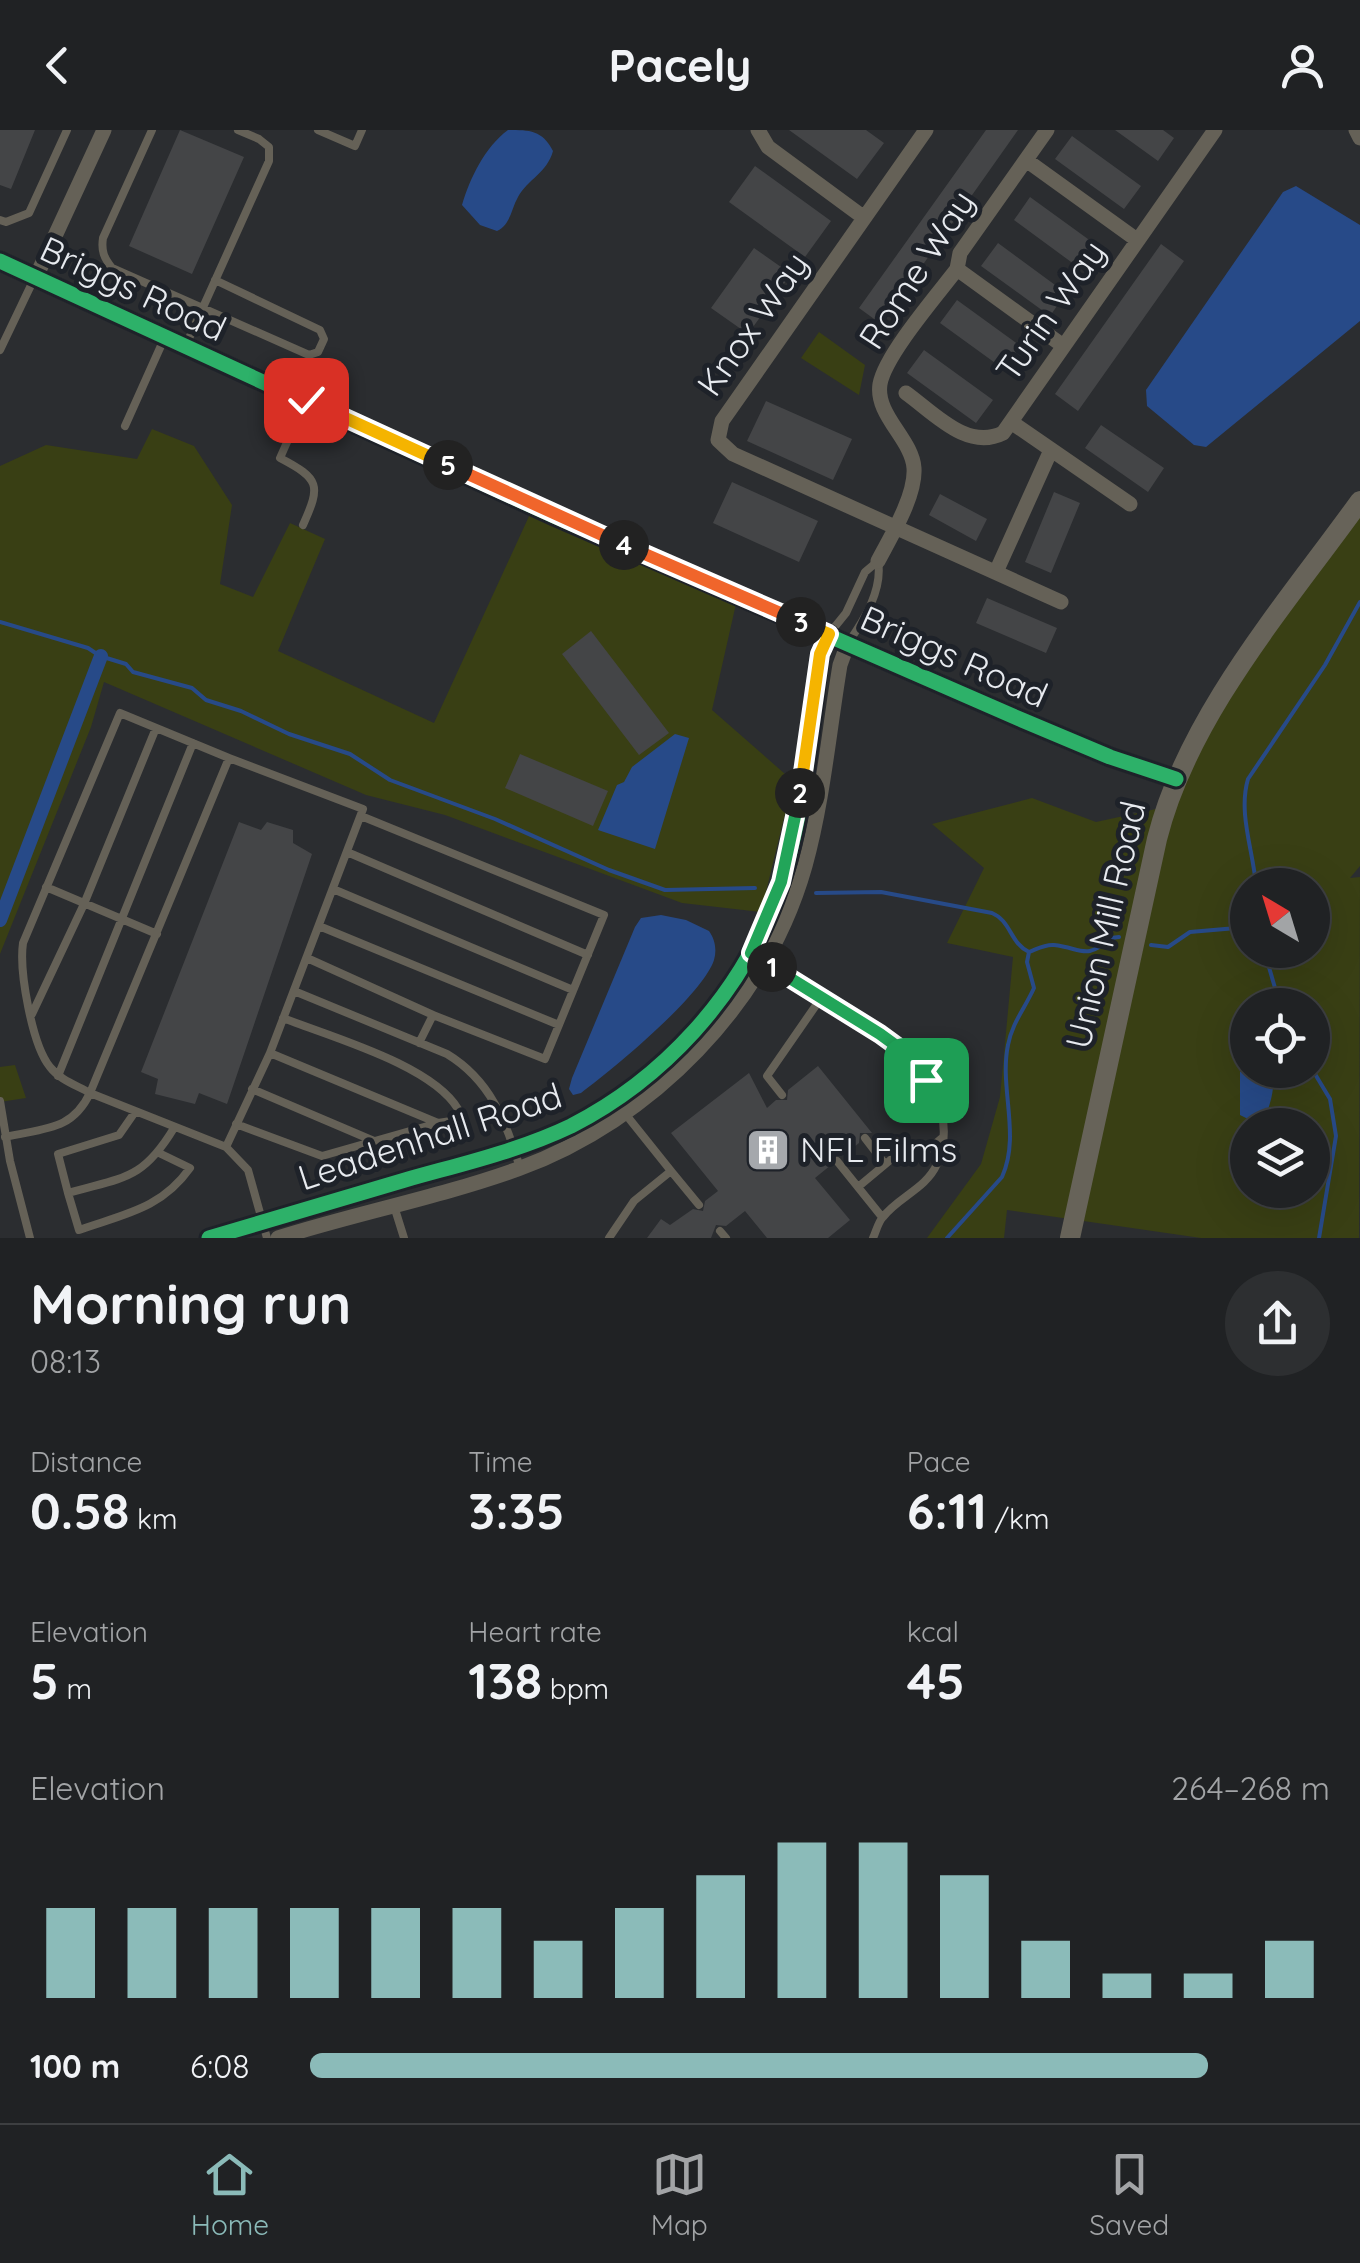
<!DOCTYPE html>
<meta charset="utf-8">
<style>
body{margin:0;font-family:Quicksand,sans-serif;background:#2d2f31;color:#f1f3f6;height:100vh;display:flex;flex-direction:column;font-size:38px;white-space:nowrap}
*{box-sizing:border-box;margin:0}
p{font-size:32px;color:#a2a4a6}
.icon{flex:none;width:55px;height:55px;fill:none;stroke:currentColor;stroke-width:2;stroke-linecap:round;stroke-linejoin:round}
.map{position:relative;height:1108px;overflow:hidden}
.sheet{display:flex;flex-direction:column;background:#202224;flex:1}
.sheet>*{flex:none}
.needle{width:65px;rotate:322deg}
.tools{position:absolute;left:1230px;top:738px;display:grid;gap:20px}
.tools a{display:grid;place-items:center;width:100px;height:100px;border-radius:50%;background:#202224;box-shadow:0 10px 40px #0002,0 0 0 2px #3d3f41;font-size:50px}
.pin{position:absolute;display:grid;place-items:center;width:85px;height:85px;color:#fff;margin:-42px;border-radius:20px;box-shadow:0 5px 15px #0006}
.km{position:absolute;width:50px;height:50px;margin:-25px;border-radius:50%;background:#222;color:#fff;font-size:28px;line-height:50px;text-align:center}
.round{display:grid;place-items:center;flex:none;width:105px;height:105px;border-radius:52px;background:#2d2f31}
.summary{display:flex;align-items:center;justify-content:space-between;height:170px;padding:0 30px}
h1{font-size:55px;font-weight:800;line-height:75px}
.stats{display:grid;grid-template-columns:repeat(3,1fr);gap:15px;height:170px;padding:10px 30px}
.stats div{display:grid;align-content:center}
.stats b{font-size:50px;font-weight:800}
.stats small{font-size:28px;font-weight:400}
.stats p{font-size:28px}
.chart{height:280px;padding:20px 30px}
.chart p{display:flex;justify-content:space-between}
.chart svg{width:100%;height:180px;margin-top:10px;stroke:#8bbbb9;stroke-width:6}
ul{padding:0 30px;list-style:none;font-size:32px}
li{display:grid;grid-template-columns:160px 120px 1fr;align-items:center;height:75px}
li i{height:25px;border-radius:12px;background:#8bbbb9}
header{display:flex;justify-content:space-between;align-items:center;height:130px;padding:0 30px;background:#202224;font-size:45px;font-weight:800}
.menu{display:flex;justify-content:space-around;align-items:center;height:140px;border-top:2px solid #3d3f41;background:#202224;font-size:28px;color:#a2a4a6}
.menu a{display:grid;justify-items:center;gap:5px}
.menu .on{color:#8bbbb9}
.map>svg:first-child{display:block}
.green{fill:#393f14;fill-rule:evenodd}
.water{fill:#274a88}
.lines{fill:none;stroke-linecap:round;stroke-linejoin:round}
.stream{stroke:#274a88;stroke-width:4}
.canal{stroke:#274a88;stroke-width:14}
.building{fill:#444547}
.lane{stroke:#656157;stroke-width:8}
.street{stroke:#656157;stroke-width:15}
.secondary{stroke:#676359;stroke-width:20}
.cycleway-casing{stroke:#1e2229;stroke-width:21}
.cycleway{stroke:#2db169;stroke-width:15}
.split-1-casing{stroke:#fff;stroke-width:20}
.split-2-casing{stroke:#fff;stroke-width:20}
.split-3-casing{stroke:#fff;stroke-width:20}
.split-4-casing{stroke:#fff;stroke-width:20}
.split-5-casing{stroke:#fff;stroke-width:20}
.split-6-casing{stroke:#fff;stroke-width:20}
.split-1{stroke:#22a559;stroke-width:12}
.split-2{stroke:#22a559;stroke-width:12}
.split-3{stroke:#f5b400;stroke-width:12}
.split-4{stroke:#f0652b;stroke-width:12}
.split-5{stroke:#f0652b;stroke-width:12}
.split-6{stroke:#f5b400;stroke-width:12}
.labels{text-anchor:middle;stroke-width:10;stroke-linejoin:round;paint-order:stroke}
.street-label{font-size:35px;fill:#e7eaef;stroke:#1e2229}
.poi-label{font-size:35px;fill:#e7eaef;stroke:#1e2229;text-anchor:start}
</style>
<header><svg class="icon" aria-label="back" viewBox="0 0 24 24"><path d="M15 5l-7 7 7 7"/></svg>Pacely<svg class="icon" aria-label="person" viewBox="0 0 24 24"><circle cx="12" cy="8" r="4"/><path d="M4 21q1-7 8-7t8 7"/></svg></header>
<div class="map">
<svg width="1360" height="1108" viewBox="0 0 1360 1108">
<rect width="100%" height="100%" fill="#2b2d30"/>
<path class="green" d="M 819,202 L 865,235 L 859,265 L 801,228 Z
M 152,299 L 194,316 L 232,375 L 220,454 L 253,467 L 290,393 L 325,409 L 278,521 L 434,593 L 536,371 L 738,465 L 712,580 L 793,651 L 761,782 L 682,773 L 445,685 L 366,665 L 104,552 L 91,597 L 0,824 L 0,336 L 46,315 L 137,329 Z
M 1360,376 L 1360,736 L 1350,748 L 1360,747 L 1359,1108 L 1201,1108 L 1007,1080 L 1004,1108 L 927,1108 L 981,1034 L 1000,967 L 1013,827 L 947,813 L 984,738 L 932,694 L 1032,668 L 1096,692 L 1165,677 L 1181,637 ZM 1248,755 L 1312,755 L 1312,820 L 1248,820 ZM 1248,875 L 1312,875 L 1312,940 L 1248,940 ZM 1248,995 L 1312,995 L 1312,1060 L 1248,1060 Z
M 15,935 L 26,968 L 0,972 L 0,937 Z"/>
<path class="water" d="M 508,0 C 530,0 542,0 553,21 C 547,43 528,49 518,67 C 511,79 511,94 497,101 L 480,95 L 462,75 C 470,48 485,17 508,0 Z
M 1296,56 L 1360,95 L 1360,191 L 1206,317 L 1194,315 L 1147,276 L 1146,260 L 1283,62 Z
M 675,604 L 689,608 L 655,719 L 598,700 L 617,655 L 624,652 L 632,637 Z
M 661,785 L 686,790 L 709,801 C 715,809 717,820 714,830 C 702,866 613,939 581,963 L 573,965 L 569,959 L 572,948 L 635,797 L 641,788 Z
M 1247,937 L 1248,940 L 1269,940 C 1278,953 1270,974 1265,988 L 1250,990 L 1240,985 L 1240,942 Z"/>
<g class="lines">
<path class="stream" d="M 0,492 L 88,518 L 100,526 L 126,534 L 133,542 L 192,558 L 206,570 L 241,581 L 289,604 L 350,624 L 390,650 L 495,689 L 609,740 L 665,760 L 755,758
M 1256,755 C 1253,720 1238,683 1248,649 L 1325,535 L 1360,472
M 816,763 L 881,762 L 992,783 C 1011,791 1010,813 1029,822
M 1151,815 L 1168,817 L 1190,802 L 1248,797
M 1264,820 L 1280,875
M 1029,822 C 1037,819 1045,814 1054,815 C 1082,818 1085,831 1111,808 L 1119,807
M 1312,939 L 1330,969 L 1336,1006 L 1319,1108
M 947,1108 L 1002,1047 C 1021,1005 999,958 1008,915 C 1012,893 1025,878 1034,858 L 1027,832 L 1029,822"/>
<path class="canal" d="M 0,790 L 101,526"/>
</g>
<path class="building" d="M 0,0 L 35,0 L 11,59 L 0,55 Z
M 180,0 L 244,27 L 192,144 L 129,116 Z
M 789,0 L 866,0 L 884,13 L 857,49 Z
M 986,0 L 1018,0 L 881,194 L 859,178 Z
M 1115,0 L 1163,0 L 1174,8 L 1158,31 Z
M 1072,6 L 1141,56 L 1124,79 L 1055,29 Z
M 755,36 L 831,91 L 805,127 L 729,72 Z
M 1030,67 L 1099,117 L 1082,140 L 1014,90 Z
M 998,113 L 1066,163 L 1050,186 L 981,136 Z
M 1161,114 L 1184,131 L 1078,281 L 1055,264 Z
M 754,118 L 791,144 L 748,204 L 711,178 Z
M 957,170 L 1026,220 L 1009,243 L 940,193 Z
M 924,220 L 993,270 L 976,293 L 907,243 Z
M 766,271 L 852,309 L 833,350 L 747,311 Z
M 1101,295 L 1164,338 L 1148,362 L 1085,318 Z
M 732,352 L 818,391 L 799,432 L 713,393 Z
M 1054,362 L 1080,373 L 1051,443 L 1025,432 Z
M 940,364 L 987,389 L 976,411 L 929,385 Z
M 987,468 L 1057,498 L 1046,523 L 976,493 Z
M 591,501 L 669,603 L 639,625 L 562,524 Z
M 520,624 L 608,661 L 593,696 L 505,658 Z
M 239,692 L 261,700 L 267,692 L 293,700 L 293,713 L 312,724 L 227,974 L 199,963 L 195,974 L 155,964 L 158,949 L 141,942 Z
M 818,936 L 872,1003 L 860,1003 L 859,1013 L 843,1026 L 832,1026 L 831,1035 L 815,1048 L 850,1090 L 828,1108 L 767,1108 L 745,1081 L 726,1096 L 716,1095 L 711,1108 L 647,1108 L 661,1089 L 670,1095 L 693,1079 L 703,1081 L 705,1071 L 718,1061 L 671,1003 L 749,943 L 767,978 L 776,970 L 787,970 L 788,960 Z"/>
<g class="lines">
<path class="lane" d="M 152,0 L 103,108 C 101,121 104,128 112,138 L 309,225 L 318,222 L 324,209 L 320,200 L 215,150
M 318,0 L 355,16 L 362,0
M 0,90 L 6,92 L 29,83 L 67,0
M 186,215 L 269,31 L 269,17 L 259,9 L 238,0
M 0,220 L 33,151
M 125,296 L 164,209
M 303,395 C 321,355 320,349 280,328 L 304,274
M 829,504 L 846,483 L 865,442 L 878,431
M 848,513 C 864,490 883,460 878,431
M 229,628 L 120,583 L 23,813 C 19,841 32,915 50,937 C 60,950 76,955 90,963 L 229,628 L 363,679 L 270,923 L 226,1017 L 248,1040 L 267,1108
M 361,686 L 604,785 L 545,929 L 433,885
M 347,722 L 588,825
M 46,757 L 157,804
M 333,759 L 573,860
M 319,796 L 559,895
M 307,828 L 433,885 L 419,913
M 763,832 C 825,872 978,937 937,1034 C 926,1059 898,1067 883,1087 C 878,1092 876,1102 873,1108
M 294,861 L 447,924 C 490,950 506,991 520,1038
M 32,884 L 84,774 L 156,598
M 283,888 C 331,907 432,935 458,979 L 451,991 L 438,993
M 58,946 L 193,613
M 252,959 L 374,1011
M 782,965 L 767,946 L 821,868
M 0,971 L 10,1031 L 30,1108
M 135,982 L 119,1005 L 58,1024 L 68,1063 C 123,1047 142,1051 174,998
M 236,994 L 322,1026 L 438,993 L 270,923
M 5,1007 C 44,998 72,1001 90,963 L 226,1017
M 865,1008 L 885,1034
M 837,1031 L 882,1087
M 671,1041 L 699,1075
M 858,1057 L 894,1027 L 929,1019 L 942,1008
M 68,1063 L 79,1100 C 124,1084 161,1079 190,1038 L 159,1023
M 394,1076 L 404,1108
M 720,1101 L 726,1108
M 609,1108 L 634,1071 L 671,1041 L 623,981"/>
<path class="street" d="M 758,0 L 768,17 L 863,87
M 926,0 L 722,291 L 718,310 L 733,324 L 1061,472
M 1356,0 L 1360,8
M 1026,30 L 1137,110
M 957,139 L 1062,215
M 36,147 L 104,0
M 906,263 C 934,283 967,321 1003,303 L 1215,0
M 1011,292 L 1130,374
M 878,431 C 890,408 916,366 914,338 C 912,309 875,285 880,254 C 885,225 938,164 957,139 L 960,123 L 1047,0
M 996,442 L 1051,320
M 209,1108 C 275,1089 340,1069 405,1050 C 461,1034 519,1021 571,996 C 663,949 739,866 775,770 C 804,693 809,606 820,524 L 829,504
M 278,1108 C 357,1083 440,1067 518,1039 C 652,990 766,874 805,736 C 823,671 829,601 840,535 L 848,513"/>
<path class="secondary" d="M 0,131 L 554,386 L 1022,590 L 1110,627 L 1176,649
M 1070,1108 L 1157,709 C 1188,585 1286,474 1360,371"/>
<g class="cycleway-casing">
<path id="cycleway" d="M 0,131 L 554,386 L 1022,590 L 1110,627 L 1176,649
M 209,1108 C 275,1089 340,1069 405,1050 C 461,1034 519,1021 571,996 C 663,949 739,866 775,770 C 804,693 809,606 820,524 L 829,504"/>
</g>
<use href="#cycleway" class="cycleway"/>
</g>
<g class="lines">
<g class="split-1-casing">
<path id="split-1" d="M 772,837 L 880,904 L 906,923 L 926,950"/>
</g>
<g class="split-2-casing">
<path id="split-2" d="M 772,837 L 751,823 L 781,752 L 800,663"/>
</g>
<g class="split-3-casing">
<path id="split-3" d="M 800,663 L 820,524 L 829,504 L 801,492"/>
</g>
<g class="split-4-casing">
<path id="split-4" d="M 624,415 L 801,492"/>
</g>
<g class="split-5-casing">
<path id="split-5" d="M 448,335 L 624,415"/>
</g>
<g class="split-6-casing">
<path id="split-6" d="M 306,270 L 448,335"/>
</g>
<use href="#split-1" class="split-1"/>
<use href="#split-2" class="split-2"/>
<use href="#split-3" class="split-3"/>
<use href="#split-4" class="split-4"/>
<use href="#split-5" class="split-5"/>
<use href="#split-6" class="split-6"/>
</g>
<defs>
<g id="building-square" transform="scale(2.25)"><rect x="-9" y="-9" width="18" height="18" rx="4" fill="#a5a8ac" stroke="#1e2229"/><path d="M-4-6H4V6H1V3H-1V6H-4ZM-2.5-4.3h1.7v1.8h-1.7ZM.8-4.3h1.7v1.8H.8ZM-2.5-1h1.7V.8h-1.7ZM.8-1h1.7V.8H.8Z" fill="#fff"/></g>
</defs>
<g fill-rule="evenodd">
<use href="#building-square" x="768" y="1020"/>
</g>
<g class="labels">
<g class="street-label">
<text transform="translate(917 140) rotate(-57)" y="12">Rome Way</text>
<text transform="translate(133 159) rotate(25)" y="12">Briggs Road</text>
<text transform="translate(1051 181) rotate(-55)" y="12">Turin Way</text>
<text transform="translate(753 194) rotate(-55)" y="12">Knox Way</text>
<text transform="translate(954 527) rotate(24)" y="12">Briggs Road</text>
<text transform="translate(1106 795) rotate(-77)" y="12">Union Mill Road</text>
<text transform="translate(430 1007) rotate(-18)" y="12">Leadenhall Road</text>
</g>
<g class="poi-label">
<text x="800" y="1032">NFL Films</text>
</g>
</g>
</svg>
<div class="tools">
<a><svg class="needle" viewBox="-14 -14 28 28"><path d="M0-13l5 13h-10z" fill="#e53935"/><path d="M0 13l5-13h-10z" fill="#a2a4a6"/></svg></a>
<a><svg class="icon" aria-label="locate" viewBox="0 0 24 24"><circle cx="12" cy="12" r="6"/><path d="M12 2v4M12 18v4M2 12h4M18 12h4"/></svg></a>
<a><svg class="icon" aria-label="layers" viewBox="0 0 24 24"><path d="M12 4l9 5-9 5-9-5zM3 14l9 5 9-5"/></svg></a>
</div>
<div class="pin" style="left:926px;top:950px;background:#1e9e55"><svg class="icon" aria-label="arrive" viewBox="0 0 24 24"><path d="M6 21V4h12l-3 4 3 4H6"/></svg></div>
<div class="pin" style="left:306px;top:270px;background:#d93025"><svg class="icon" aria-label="check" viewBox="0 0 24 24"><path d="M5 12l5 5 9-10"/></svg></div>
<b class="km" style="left:772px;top:837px">1</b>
<b class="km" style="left:800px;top:663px">2</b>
<b class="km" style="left:801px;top:492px">3</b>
<b class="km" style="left:624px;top:415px">4</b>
<b class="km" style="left:448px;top:335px">5</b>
</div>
<section class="sheet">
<div class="summary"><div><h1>Morning run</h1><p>08:13</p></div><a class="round"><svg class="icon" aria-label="share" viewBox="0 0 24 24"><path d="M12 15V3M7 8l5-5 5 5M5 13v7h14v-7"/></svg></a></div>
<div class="stats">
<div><p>Distance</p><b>0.58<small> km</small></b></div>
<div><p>Time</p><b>3:35</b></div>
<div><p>Pace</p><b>6:11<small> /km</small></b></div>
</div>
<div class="stats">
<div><p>Elevation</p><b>5<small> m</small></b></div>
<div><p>Heart rate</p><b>138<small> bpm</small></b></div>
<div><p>kcal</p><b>45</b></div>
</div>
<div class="chart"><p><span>Elevation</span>264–268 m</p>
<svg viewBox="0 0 160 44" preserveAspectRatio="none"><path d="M5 44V22M15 44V22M25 44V22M35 44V22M45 44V22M55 44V22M65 44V30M75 44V22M85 44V14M95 44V6M105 44V6M115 44V14M125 44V30M135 44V38M145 44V38M155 44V30"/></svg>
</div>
<ul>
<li><b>100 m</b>6:08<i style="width:88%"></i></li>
</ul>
</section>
<nav class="menu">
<a class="on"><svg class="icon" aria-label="home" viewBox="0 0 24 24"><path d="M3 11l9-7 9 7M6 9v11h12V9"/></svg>Home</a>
<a><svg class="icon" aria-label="map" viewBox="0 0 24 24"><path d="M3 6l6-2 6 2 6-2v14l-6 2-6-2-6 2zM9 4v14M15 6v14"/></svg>Map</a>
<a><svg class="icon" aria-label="saved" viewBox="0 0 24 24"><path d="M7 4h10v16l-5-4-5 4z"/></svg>Saved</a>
</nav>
